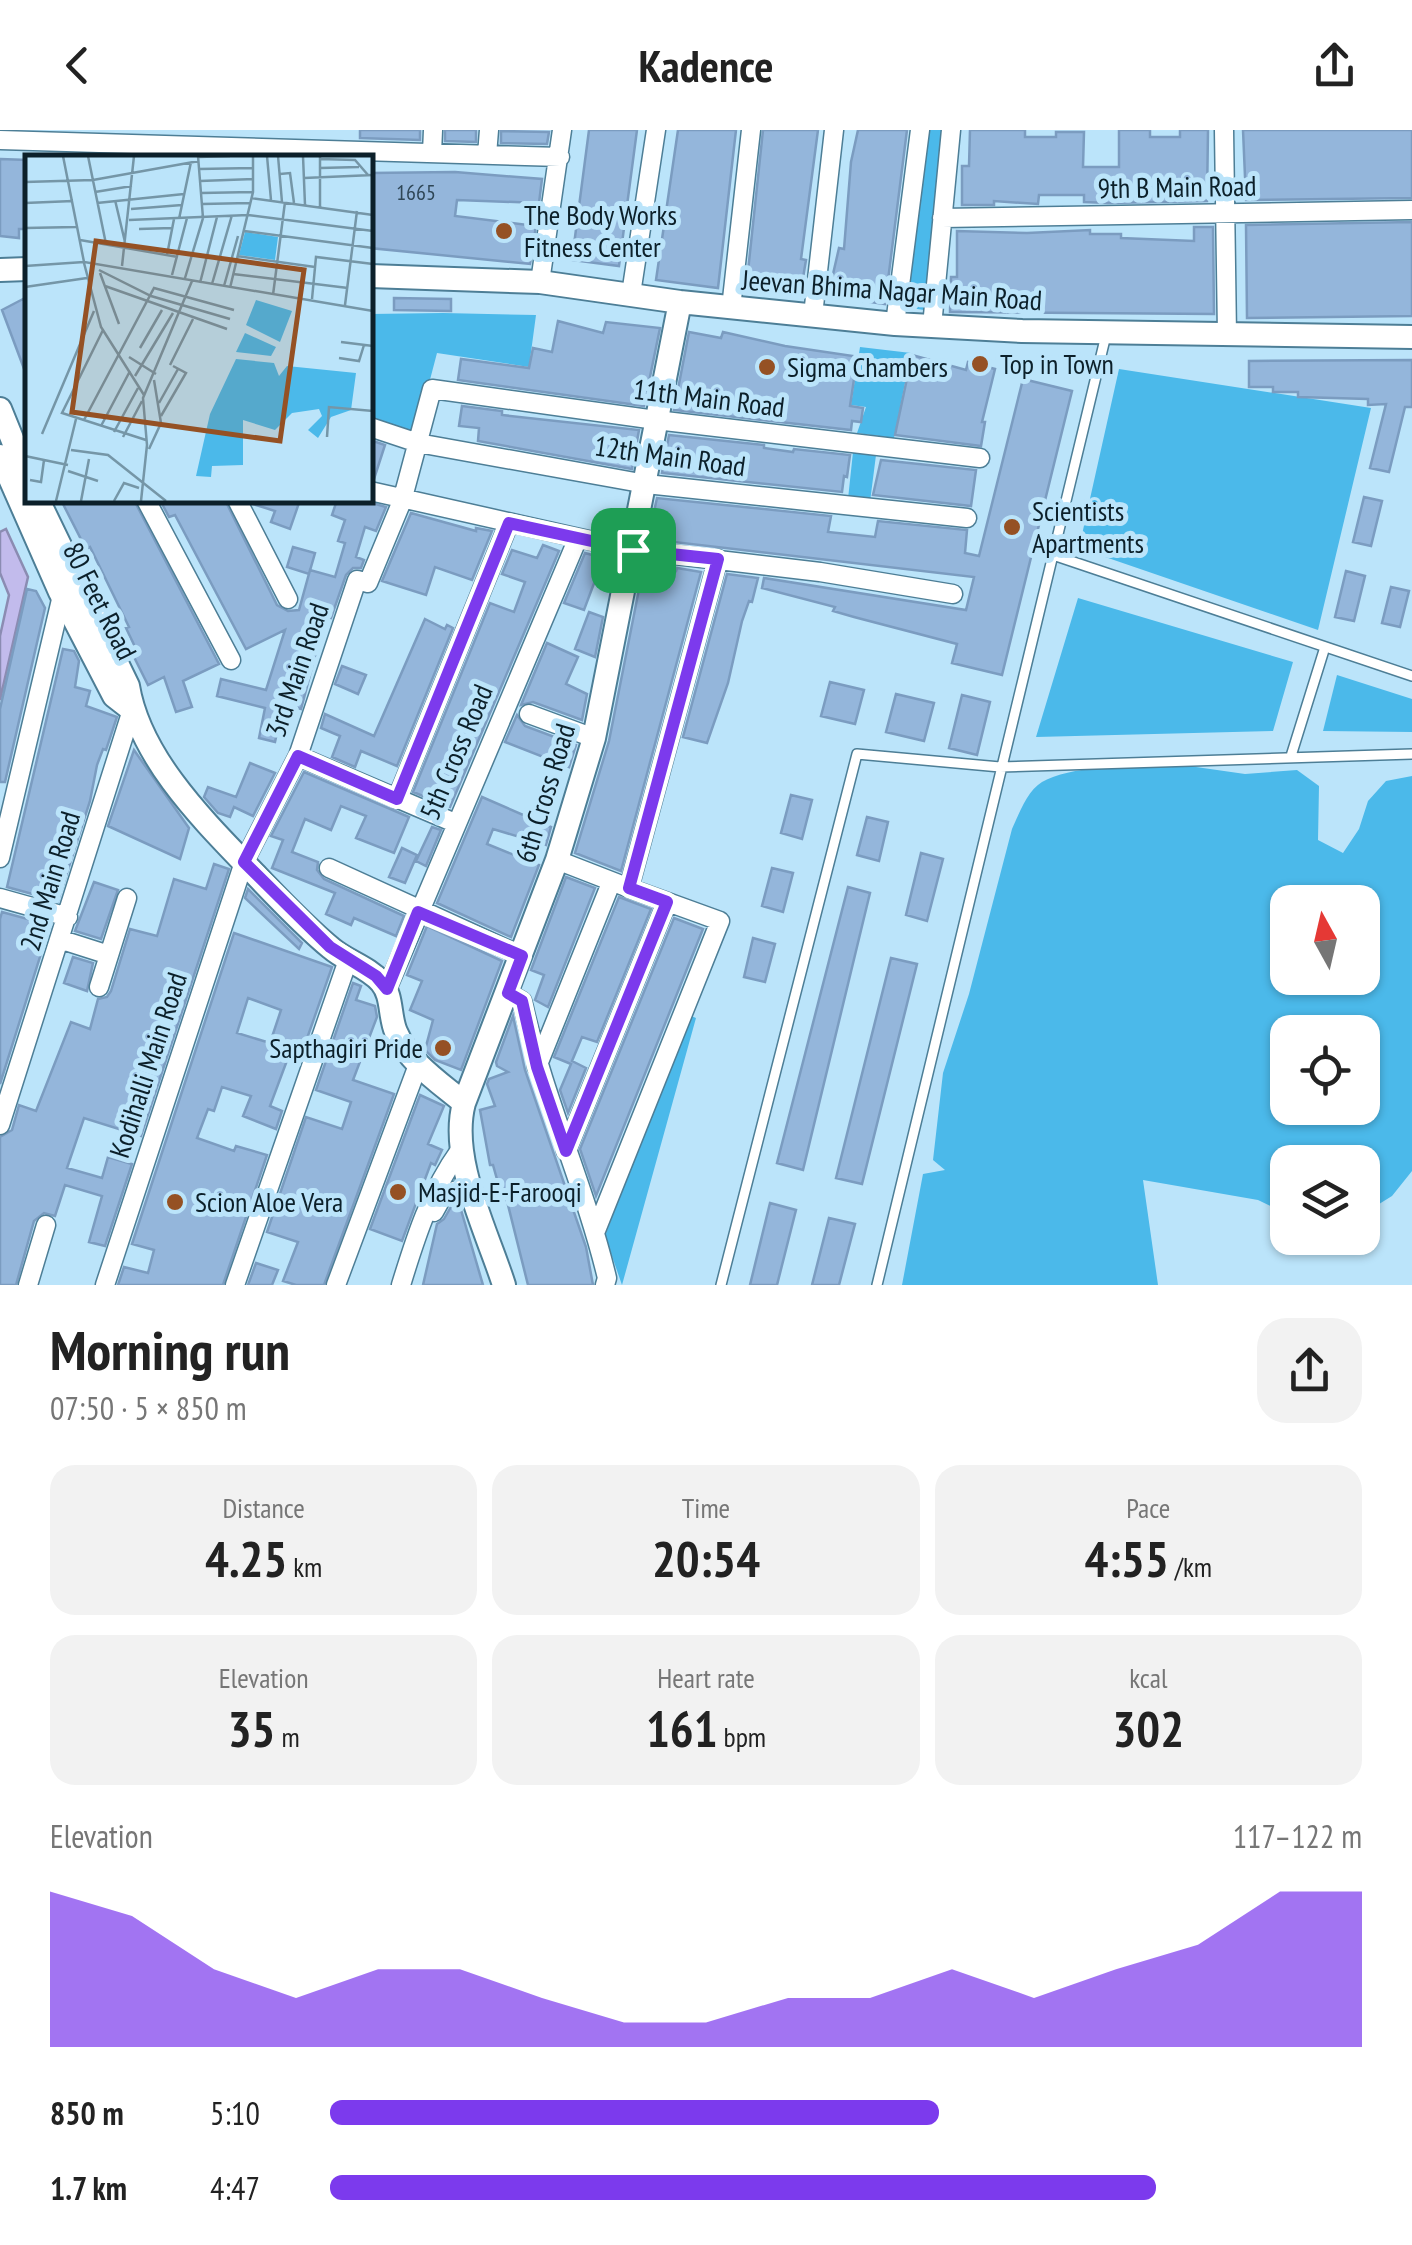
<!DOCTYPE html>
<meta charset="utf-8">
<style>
body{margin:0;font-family:"PT Sans Narrow",sans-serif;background:#f2f2f2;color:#222;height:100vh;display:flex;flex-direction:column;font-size:38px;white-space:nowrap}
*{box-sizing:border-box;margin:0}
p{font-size:32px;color:#767676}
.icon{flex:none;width:55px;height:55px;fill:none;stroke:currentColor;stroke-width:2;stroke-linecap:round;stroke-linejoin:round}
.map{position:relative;height:1155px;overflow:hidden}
.panel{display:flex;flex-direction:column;background:#fff;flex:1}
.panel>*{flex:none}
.needle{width:65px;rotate:352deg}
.buttons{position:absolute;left:1270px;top:755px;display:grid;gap:20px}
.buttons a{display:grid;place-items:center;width:110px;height:110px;border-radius:20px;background:#fff;box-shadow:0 2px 8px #0004;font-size:50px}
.pin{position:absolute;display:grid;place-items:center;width:85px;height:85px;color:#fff;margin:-42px;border-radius:20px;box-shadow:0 5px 15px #0006}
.round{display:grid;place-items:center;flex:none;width:105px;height:105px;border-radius:30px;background:#f2f2f2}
.head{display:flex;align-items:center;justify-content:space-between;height:170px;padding:0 50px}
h1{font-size:55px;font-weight:800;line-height:75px}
.stats{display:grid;grid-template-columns:repeat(3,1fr);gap:15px;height:170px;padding:10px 50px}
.stats div{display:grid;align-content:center;border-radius:25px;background:#f2f2f2;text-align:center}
.stats b{font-size:50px;font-weight:800}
.stats small{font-size:28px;font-weight:400}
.stats p{font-size:28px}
.chart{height:280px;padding:20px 50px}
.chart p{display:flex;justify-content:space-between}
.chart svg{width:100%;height:180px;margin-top:10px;fill:#7c3aed;opacity:.7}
ul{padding:0 50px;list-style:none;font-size:32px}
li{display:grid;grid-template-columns:160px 120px 1fr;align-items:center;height:75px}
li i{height:25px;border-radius:12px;background:#7c3aed}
header{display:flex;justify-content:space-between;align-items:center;height:130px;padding:0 50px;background:#fff;font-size:45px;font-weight:800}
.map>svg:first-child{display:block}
.green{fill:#4bb9ea;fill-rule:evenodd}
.water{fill:#c2bbec;stroke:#8b8cb2;stroke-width:2.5}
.building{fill:#94b6db;stroke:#7b9cc0;stroke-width:2.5;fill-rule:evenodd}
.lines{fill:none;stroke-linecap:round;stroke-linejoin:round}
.lane-casing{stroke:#4d7e96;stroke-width:12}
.street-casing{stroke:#4d7e96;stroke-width:21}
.secondary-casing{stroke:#4d7e96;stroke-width:26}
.lane{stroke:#fff;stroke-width:9}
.street{stroke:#fff;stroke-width:18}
.secondary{stroke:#fff;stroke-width:22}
.route-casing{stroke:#fff;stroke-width:20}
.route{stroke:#7c3aed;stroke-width:12}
.poi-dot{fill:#955124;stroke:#bbe4fa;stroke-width:4}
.labels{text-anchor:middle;stroke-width:10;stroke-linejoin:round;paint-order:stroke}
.number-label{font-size:22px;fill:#2e4656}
.street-label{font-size:28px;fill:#0c202a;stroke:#bbe4fa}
.poi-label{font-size:28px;fill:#0c202a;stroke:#bbe4fa;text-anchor:start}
.inset-road{fill:none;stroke:#7596a7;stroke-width:2.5}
.view{fill:#955124;fill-opacity:0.15;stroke:#955124;stroke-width:5}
.inset-edge{fill:none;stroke:#0c202a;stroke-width:5}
</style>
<header><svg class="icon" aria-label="back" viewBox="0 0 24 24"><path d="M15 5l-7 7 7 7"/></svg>Kadence<svg class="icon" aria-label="share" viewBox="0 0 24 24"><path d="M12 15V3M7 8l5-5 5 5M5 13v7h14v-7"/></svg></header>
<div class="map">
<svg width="1412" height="1155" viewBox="0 0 1412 1155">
<rect width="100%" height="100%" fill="#bbe4fa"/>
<path class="green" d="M 929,0 L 945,0 L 924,180 L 904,177 Z
M 443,183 L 536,185 L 529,237 L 437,223 L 416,303 L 370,287 L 370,184 Z
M 860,217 L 911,223 L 894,308 L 857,303 L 866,277 L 851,275 Z
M 1119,239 L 1371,278 L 1318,500 L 1079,418 Z
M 853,322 L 876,325 L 870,372 L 848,369 Z
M 1078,468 L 1293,532 L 1273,601 L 1036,607 Z
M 1337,545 L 1412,569 L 1412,602 L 1323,601 Z
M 1161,632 L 1245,644 L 1297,640 L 1319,656 L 1318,710 L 1343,723 L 1359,699 L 1368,671 L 1386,651 L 1412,646 L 1412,1041 L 1392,1066 L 1363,1084 L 1362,1032 L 1288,1032 L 1287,1084 L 1258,1070 L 1143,1050 L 1158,1155 L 902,1155 L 923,1044 L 945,1040 L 933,1030 L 943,943 L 969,864 L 1012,699 C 1019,684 1027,661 1042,652 C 1070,636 1128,636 1161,632 ZM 1288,772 L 1362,772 L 1362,848 L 1288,848 ZM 1288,902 L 1362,902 L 1362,978 L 1288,978 Z
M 689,885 L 696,888 L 622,1155 L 605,1106 Z"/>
<path class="water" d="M 6,399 L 28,447 L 0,570 L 0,506 L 9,465 L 0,443 L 0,402 Z"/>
<path class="building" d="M 360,0 L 420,0 L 420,10 L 360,8 Z
M 445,0 L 476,0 L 476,12 L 445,11 Z
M 589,0 L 637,0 L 619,136 L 572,130 Z
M 678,0 L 736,0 L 718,158 L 656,150 Z
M 763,0 L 818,0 L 801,129 L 806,130 L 800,166 L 746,160 Z
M 858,0 L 907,0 L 885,174 L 828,166 L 839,118 L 844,119 L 851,32 Z
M 970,0 L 1025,0 L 1025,7 L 1056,7 L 1056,2 L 1084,2 L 1083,37 L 1119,37 L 1119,0 L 1150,0 L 1150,7 L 1180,7 L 1180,0 L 1208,0 L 1207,71 L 1108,73 L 1084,72 L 1084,65 L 1039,65 L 1038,74 L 994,71 L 994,75 L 962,75 L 962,36 L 969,36 Z
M 1243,0 L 1412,0 L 1412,68 L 1246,70 Z
M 501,1 L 549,2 L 547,14 L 501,13 Z
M 0,29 L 28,30 L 28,99 L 19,99 L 19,108 L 0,106 Z
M 455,42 L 542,49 L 539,73 L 457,70 L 455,86 L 536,96 L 530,134 L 370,118 L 370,43 Z
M 1412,92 L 1412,186 L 1247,188 L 1246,95 Z
M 1194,97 L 1213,97 L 1214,184 L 950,182 L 951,147 L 957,147 L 957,101 L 1027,103 L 1090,100 L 1090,104 L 1121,104 L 1121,108 L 1194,111 Z
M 394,168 L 451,169 L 451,181 L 394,180 Z
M 23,169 L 28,176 L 26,244 L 2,180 Z
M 558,191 L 603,203 L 606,192 L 660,198 L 644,276 L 458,250 L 461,229 L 529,238 L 533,218 L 552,222 Z
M 689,202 L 721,208 L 723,202 L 785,216 L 853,226 L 852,235 L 856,236 L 850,276 L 863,278 L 861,292 L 852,291 L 851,300 L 674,280 Z
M 912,225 L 966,240 L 968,232 L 995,239 L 982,292 L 985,292 L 981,316 L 895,305 Z
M 1412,230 L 1412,277 L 1405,277 L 1389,342 L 1370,338 L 1386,274 L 1368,275 L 1368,269 L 1298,267 L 1298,262 L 1273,262 L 1273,257 L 1249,257 L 1249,231 Z
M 1023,249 L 1072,261 L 1002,545 L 952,533 L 957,514 L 854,487 L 833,481 L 835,477 L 762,458 L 764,448 L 966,480 L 974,447 L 648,409 L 657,368 L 831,386 L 828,402 L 875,407 L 878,391 L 967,400 L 965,423 L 979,426 Z
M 462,276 L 502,281 L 502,285 L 639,300 L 632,339 L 478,311 L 479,298 L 459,296 Z
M 669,305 L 764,315 L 764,318 L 793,322 L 794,319 L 850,325 L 847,347 L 844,346 L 842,362 L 662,343 Z
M 370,310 L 385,315 L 374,349 L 370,349 Z
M 881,330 L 976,340 L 971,376 L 873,365 Z
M 1364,367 L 1382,371 L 1371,416 L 1353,412 Z
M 73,370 L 134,370 L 219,534 L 183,551 L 192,577 L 176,582 L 164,547 L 148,555 L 132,523 L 137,521 L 126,498 L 129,497 L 90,417 L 86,419 L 63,374 Z
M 160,370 L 225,370 L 277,475 L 288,481 L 299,480 L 310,440 L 335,447 L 345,413 L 338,411 L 345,390 L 332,385 L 337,370 L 362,370 L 386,377 L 376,401 L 365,397 L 356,427 L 364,430 L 361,438 L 353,438 L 346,445 L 331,488 L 312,483 L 304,513 L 317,518 L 304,568 L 301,579 L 283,574 L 275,612 L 259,608 L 265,578 L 217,566 L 221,549 L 266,560 L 285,500 L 246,519 L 175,385 L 169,387 Z
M 251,370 L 300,370 L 290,399 L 271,392 L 275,381 L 253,374 Z
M 411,383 L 476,401 L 476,398 L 492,401 L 472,450 L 435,437 L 426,465 L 382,451 Z
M 543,415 L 559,421 L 450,677 L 413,662 L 490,473 L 514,482 L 525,452 L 502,444 L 512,420 L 537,428 Z
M 293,417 L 315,423 L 309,444 L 287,437 Z
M 585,423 L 614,431 L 610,451 L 596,448 L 584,480 L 564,473 Z
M 644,434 L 676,441 L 677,438 L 701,442 L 621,741 L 575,723 L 609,611 Z
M 1346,441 L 1365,446 L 1354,491 L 1335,487 Z
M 727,444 L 758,448 L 752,472 L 749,471 L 742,491 L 728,553 L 707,613 L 683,607 Z
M 1391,457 L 1409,461 L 1400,497 L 1382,493 Z
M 27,459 L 36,461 L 45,478 L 5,652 L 0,652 L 0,579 Z
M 589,482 L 603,487 L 595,527 L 575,519 Z
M 425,489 L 445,499 L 447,495 L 453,498 L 397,636 L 361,621 L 355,637 L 332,627 L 340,606 L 321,598 L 325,584 L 374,606 Z
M 547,513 L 578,527 L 566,554 L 587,564 L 582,590 L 533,572 L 521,575 Z
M 63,519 L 74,521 L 79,531 L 75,557 L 90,561 L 86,576 L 117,587 L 106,620 L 103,619 L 97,635 L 90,671 L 58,771 L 7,757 Z
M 342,536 L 366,545 L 358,564 L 335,554 Z
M 830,552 L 864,560 L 855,594 L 821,586 Z
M 896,564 L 934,573 L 924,611 L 886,602 Z
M 962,565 L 990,572 L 977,625 L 949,618 Z
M 517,585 L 525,596 L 576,615 L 569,637 L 505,612 Z
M 134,620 L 189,698 L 180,729 L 108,696 Z
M 250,633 L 275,643 L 253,686 L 234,677 L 230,687 L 218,683 L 204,667 L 208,657 L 236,667 Z
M 304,642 L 409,687 L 394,723 L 356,708 L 366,686 L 341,676 L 331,700 L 305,689 L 292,722 L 318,732 L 317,740 L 324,749 L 404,786 L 396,806 L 354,788 L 351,795 L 326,784 L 335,763 L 272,738 L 283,710 L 271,706 Z
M 791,665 L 812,670 L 802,709 L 781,703 Z
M 482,667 L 551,697 L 546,715 L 493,699 L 487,714 L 539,735 L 511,807 L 437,773 Z
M 867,687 L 888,692 L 879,731 L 857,725 Z
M 432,697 L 441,700 L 426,736 L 416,731 Z
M 402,718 L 417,725 L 405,753 L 389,747 Z
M 921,723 L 943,729 L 927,791 L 906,785 Z
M 214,734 L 229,739 L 141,1006 L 84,988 L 67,1038 L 102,1048 L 108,1027 L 132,1034 L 105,1116 L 89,1112 L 102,1066 L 65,1055 L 55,1086 L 44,1083 L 34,1091 L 16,1155 L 0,1155 L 0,1007 L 12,1000 L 19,975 L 36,981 L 71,892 L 90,899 L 98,869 L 107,867 L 111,861 L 130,799 L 157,806 L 174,749 L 206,759 Z
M 772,738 L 793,743 L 783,782 L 762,776 Z
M 566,747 L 595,758 L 548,877 L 535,870 L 544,845 L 531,840 Z
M 94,752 L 118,760 L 101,809 L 75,801 Z
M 848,757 L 870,763 L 803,1040 L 777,1033 Z
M 248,759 L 302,813 L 299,819 L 245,768 Z
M 619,767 L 651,779 L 597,912 L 582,907 L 572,931 L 586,938 L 568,983 L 560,960 L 571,934 L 554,927 Z
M 2,782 L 50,795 L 0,954 L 0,789 Z
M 674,788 L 703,799 L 596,1066 L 580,1019 Z
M 427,796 L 502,831 L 461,940 L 435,930 L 425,920 L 433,890 L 410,880 L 422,851 L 407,845 Z
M 234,803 L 332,837 L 303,920 L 292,917 L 270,976 L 282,981 L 276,999 L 243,986 L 251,966 L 222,957 L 214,981 L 208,979 L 197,1008 L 234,1021 L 236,1016 L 267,1025 L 223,1155 L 118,1155 L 124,1137 L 148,1143 L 154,1120 L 132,1114 ZM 248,868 L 281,880 L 270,913 L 237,903 Z
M 753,808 L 775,814 L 765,852 L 744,847 Z
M 73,827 L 93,833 L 87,861 L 64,853 Z
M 891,828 L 917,834 L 862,1054 L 836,1048 Z
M 353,853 L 361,856 L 356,870 L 375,876 L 377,887 L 353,950 L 394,964 L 324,1155 L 296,1155 L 283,1151 L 298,1112 L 267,1102 L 306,987 L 342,999 L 351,972 L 316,960 Z
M 513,886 L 525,940 L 586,1117 L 593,1155 L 528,1155 L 504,1059 L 500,1060 L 493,1035 L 490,1035 L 480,980 L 495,976 L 487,954 L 489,949 L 508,942 L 497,936 L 496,932 Z
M 420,965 L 444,976 L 428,1014 L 442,1020 L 435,1035 L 431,1033 L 402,1111 L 370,1099 Z
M 459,1073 L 483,1155 L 423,1155 L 437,1094 L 444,1089 L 452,1075 Z
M 770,1073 L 796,1080 L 777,1155 L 750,1155 Z
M 829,1088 L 855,1094 L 839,1155 L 812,1155 Z
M 256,1133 L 278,1140 L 272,1155 L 248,1155 Z"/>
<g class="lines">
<g class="lane-casing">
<path id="lane" d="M 1053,425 L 1412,546
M 1291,626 L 1325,517
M 721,1155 L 857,624 L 1000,637 L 1412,624
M 877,1155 L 1106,205"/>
</g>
<g class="street-casing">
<path id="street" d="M 1224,0 L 1227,205
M 0,10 L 560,27
M 432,23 L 433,0
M 487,25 L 489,0
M 942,88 L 1412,80
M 540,152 L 562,0
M 631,164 L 656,0
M 731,178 L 751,0
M 813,185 L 834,0
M 895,194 L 920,0
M 932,196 L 951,0
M 370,297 L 418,313 L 646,354 L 967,388
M 370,361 L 633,420 L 820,442 L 953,464
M 146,370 L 231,530
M 237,370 L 288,469
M 529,584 L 594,608
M 298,626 L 455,693
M 397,669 L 509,393
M 0,728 L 64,457
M 557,730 L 629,758 L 718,429
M 329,738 L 522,826
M 0,768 L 68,787
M 62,810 L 109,825
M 99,857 L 127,768
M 387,859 L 578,408
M 508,863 L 522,871 L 524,878 C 545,971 585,1056 607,1148 L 605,1155
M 537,937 L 611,753
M 0,995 L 132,580
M 566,1021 L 667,772
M 434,1082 L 444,1064 L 472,1056
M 595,1103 L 720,791 L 629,758
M 28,1155 L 46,1095
M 105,1155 L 244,732 L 298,626 L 357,450 L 368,453 L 402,371 L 432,259 L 656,290 L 980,328
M 235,1155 L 348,830
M 336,1155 L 418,935
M 401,1155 C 416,1106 430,1062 460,1020"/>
</g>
<g class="secondary-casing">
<path id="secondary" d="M 0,140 L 28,139
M 370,146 L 540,152 L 680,172 L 895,194 L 1022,201 L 1412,207
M 0,279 L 28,348
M 0,326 L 60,462 L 114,566 L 132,580
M 38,370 L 128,556 C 140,629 205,692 254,743 C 279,769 303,795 331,818 C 346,831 368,837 381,852 C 393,866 389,886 396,902 C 409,933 439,952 464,973
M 504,1155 C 487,1101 449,1029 464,973 L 557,730 L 594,608 L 680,172"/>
</g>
<use href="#lane" class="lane"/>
<use href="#street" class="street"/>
<use href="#secondary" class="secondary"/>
</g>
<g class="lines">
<g class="route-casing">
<path id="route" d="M 509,393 L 633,420 L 718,429 L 629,758 L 667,772 L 566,1021 L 537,937 L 522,871 L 508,863 L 522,826 L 418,782 L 387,859 L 376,846 L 330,817 L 244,732 L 298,626 L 397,669 Z"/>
</g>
<use href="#route" class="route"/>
</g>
<g class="poi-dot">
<circle cx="504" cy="101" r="10"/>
<circle cx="980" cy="234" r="10"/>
<circle cx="767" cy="237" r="10"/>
<circle cx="1012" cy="397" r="10"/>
<circle cx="443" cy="918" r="10"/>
<circle cx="398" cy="1062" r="10"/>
<circle cx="175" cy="1072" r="10"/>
</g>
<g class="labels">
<g class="number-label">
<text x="416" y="70">1665</text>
</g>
<g class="street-label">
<text transform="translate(1177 57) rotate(-1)" y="10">9th B Main Road</text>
<text transform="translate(892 160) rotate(4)" y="10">Jeevan Bhima Nagar Main Road</text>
<text transform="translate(709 268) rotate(7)" y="10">11th Main Road</text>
<text transform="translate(670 326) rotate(8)" y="10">12th Main Road</text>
<text transform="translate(100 471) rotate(63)" y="10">80 Feet Road</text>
<text transform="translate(297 540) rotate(-71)" y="10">3rd Main Road</text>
<text transform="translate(456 622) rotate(-67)" y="10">5th Cross Road</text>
<text transform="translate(545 663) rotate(-73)" y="10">6th Cross Road</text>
<text transform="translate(50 751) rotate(-73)" y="10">2nd Main Road</text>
<text transform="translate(148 935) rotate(-72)" y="10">Kodihalli Main Road</text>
</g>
<g class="poi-label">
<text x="524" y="95">The Body Works<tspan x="524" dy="32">Fitness Center</tspan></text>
<text x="1000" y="244">Top in Town</text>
<text x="787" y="247">Sigma Chambers</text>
<text x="1032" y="391">Scientists<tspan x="1032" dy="32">Apartments</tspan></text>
<text x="423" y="928" text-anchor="end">Sapthagiri Pride</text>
<text x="418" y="1072">Masjid-E-Farooqi</text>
<text x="195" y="1082">Scion Aloe Vera</text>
</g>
</g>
<g transform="translate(25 25)">
<rect width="348" height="348" fill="#bbe4fa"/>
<path d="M 220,77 L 253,82 L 250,105 L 214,100 ZM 231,145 L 267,156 L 255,187 L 221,170 ZM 220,178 L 251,192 L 246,201 L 211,197 ZM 211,204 L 249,208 L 254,221 L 262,211 L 331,218 L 326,255 L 306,262 L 293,283 L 283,275 L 297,261 L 294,254 L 267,258 L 250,275 L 218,265 L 218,310 L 187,311 L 186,322 L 171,321 L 185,259 Z" fill="#4bb9ea"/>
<path class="inset-road" d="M 38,1 L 59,107 L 348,156M 63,1 L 81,89M 242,1 L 246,45M 253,1 L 257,47M 278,1 L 280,50M 174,2 L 205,1M 295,2 L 295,52M 295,4 L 330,5 L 343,20M 295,13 L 334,12M 174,14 L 228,13M 255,19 L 265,18 L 269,48M 279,23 L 348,20M 175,26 L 229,24M 0,27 L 68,25 L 174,6M 70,37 L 107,31M 176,38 L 228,37M 226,43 L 348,60M 90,45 L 100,87M 0,48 L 48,46M 72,48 L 159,39M 177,49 L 225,48M 106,54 L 157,50M 154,64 L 166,7M 104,65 L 223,60 L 348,76M 0,73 L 51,72M 114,74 L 147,73M 219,76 L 348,93M 55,85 L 153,102M 142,100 L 149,64M 212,101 L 290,112M 59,108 L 76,172 L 119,240M 0,111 L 59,107M 97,111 L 109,1M 74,115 L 126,141 L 205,164M 75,118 L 94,169M 208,119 L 323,133M 147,120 L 162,63M 160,123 L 178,63 L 173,1M 175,128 L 192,62M 187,129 L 207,60M 80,131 L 202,174M 199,131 L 213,81M 0,132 L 62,123M 205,133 L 228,37 L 228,1M 248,140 L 260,47M 287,144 L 291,102 L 348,109M 320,150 L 332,56M 78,175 L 37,258 L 121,285M 316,187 L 348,191M 115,193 L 137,155M 104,202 L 131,219M 314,203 L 334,206 L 339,190M 145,210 L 168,164M 110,221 L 148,158M 134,248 L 153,214M 136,261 L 161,218 L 148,211M 59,265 L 129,133 L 209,155M 76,271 L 105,216M 89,277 L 113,233M 17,279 L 69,156M 98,282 L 117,246M 302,282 L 304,252 L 348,256M 124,294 L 136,268 L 129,225M 46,295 L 83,300 L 141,346M 0,301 L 43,310M 43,316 L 73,326M 5,325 L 16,327 L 19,305M 31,346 L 51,264M 56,346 L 64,304M 89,346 L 99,328 L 114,333M 116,346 L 122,290 L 118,243 L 167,126"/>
<path class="view" d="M 71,86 L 279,115 L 255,286 L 47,257 Z"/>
<rect width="348" height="348" class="inset-edge"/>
</g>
</svg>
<div class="buttons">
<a><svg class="needle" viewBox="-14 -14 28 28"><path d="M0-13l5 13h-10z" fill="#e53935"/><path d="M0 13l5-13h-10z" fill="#767676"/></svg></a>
<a><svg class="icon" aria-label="locate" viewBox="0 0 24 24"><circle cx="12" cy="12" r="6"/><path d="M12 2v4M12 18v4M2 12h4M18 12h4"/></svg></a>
<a><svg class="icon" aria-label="layers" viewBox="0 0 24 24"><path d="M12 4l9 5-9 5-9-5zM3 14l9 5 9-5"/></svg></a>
</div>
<div class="pin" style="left:633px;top:420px;background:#1e9e55"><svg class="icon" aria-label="arrive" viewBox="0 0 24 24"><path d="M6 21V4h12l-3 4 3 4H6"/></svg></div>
</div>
<section class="panel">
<div class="head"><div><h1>Morning run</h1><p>07:50 · 5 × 850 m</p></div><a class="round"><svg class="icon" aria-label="share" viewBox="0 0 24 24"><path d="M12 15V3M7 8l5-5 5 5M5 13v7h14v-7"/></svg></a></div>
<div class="stats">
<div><p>Distance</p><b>4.25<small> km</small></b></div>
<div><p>Time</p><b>20:54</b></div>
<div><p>Pace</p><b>4:55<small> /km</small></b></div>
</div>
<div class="stats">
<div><p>Elevation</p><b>35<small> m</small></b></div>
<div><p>Heart rate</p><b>161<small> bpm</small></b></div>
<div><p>kcal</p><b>302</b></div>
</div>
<div class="chart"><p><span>Elevation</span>117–122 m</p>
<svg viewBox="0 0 160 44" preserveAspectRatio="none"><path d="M0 44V6L10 12L20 25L30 32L40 25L50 25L60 32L70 38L80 38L90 32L100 32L110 25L120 32L130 25L140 19L150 6L160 6V44z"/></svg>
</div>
<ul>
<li><b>850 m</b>5:10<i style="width:59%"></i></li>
<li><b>1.7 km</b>4:47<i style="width:80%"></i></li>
</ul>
</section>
